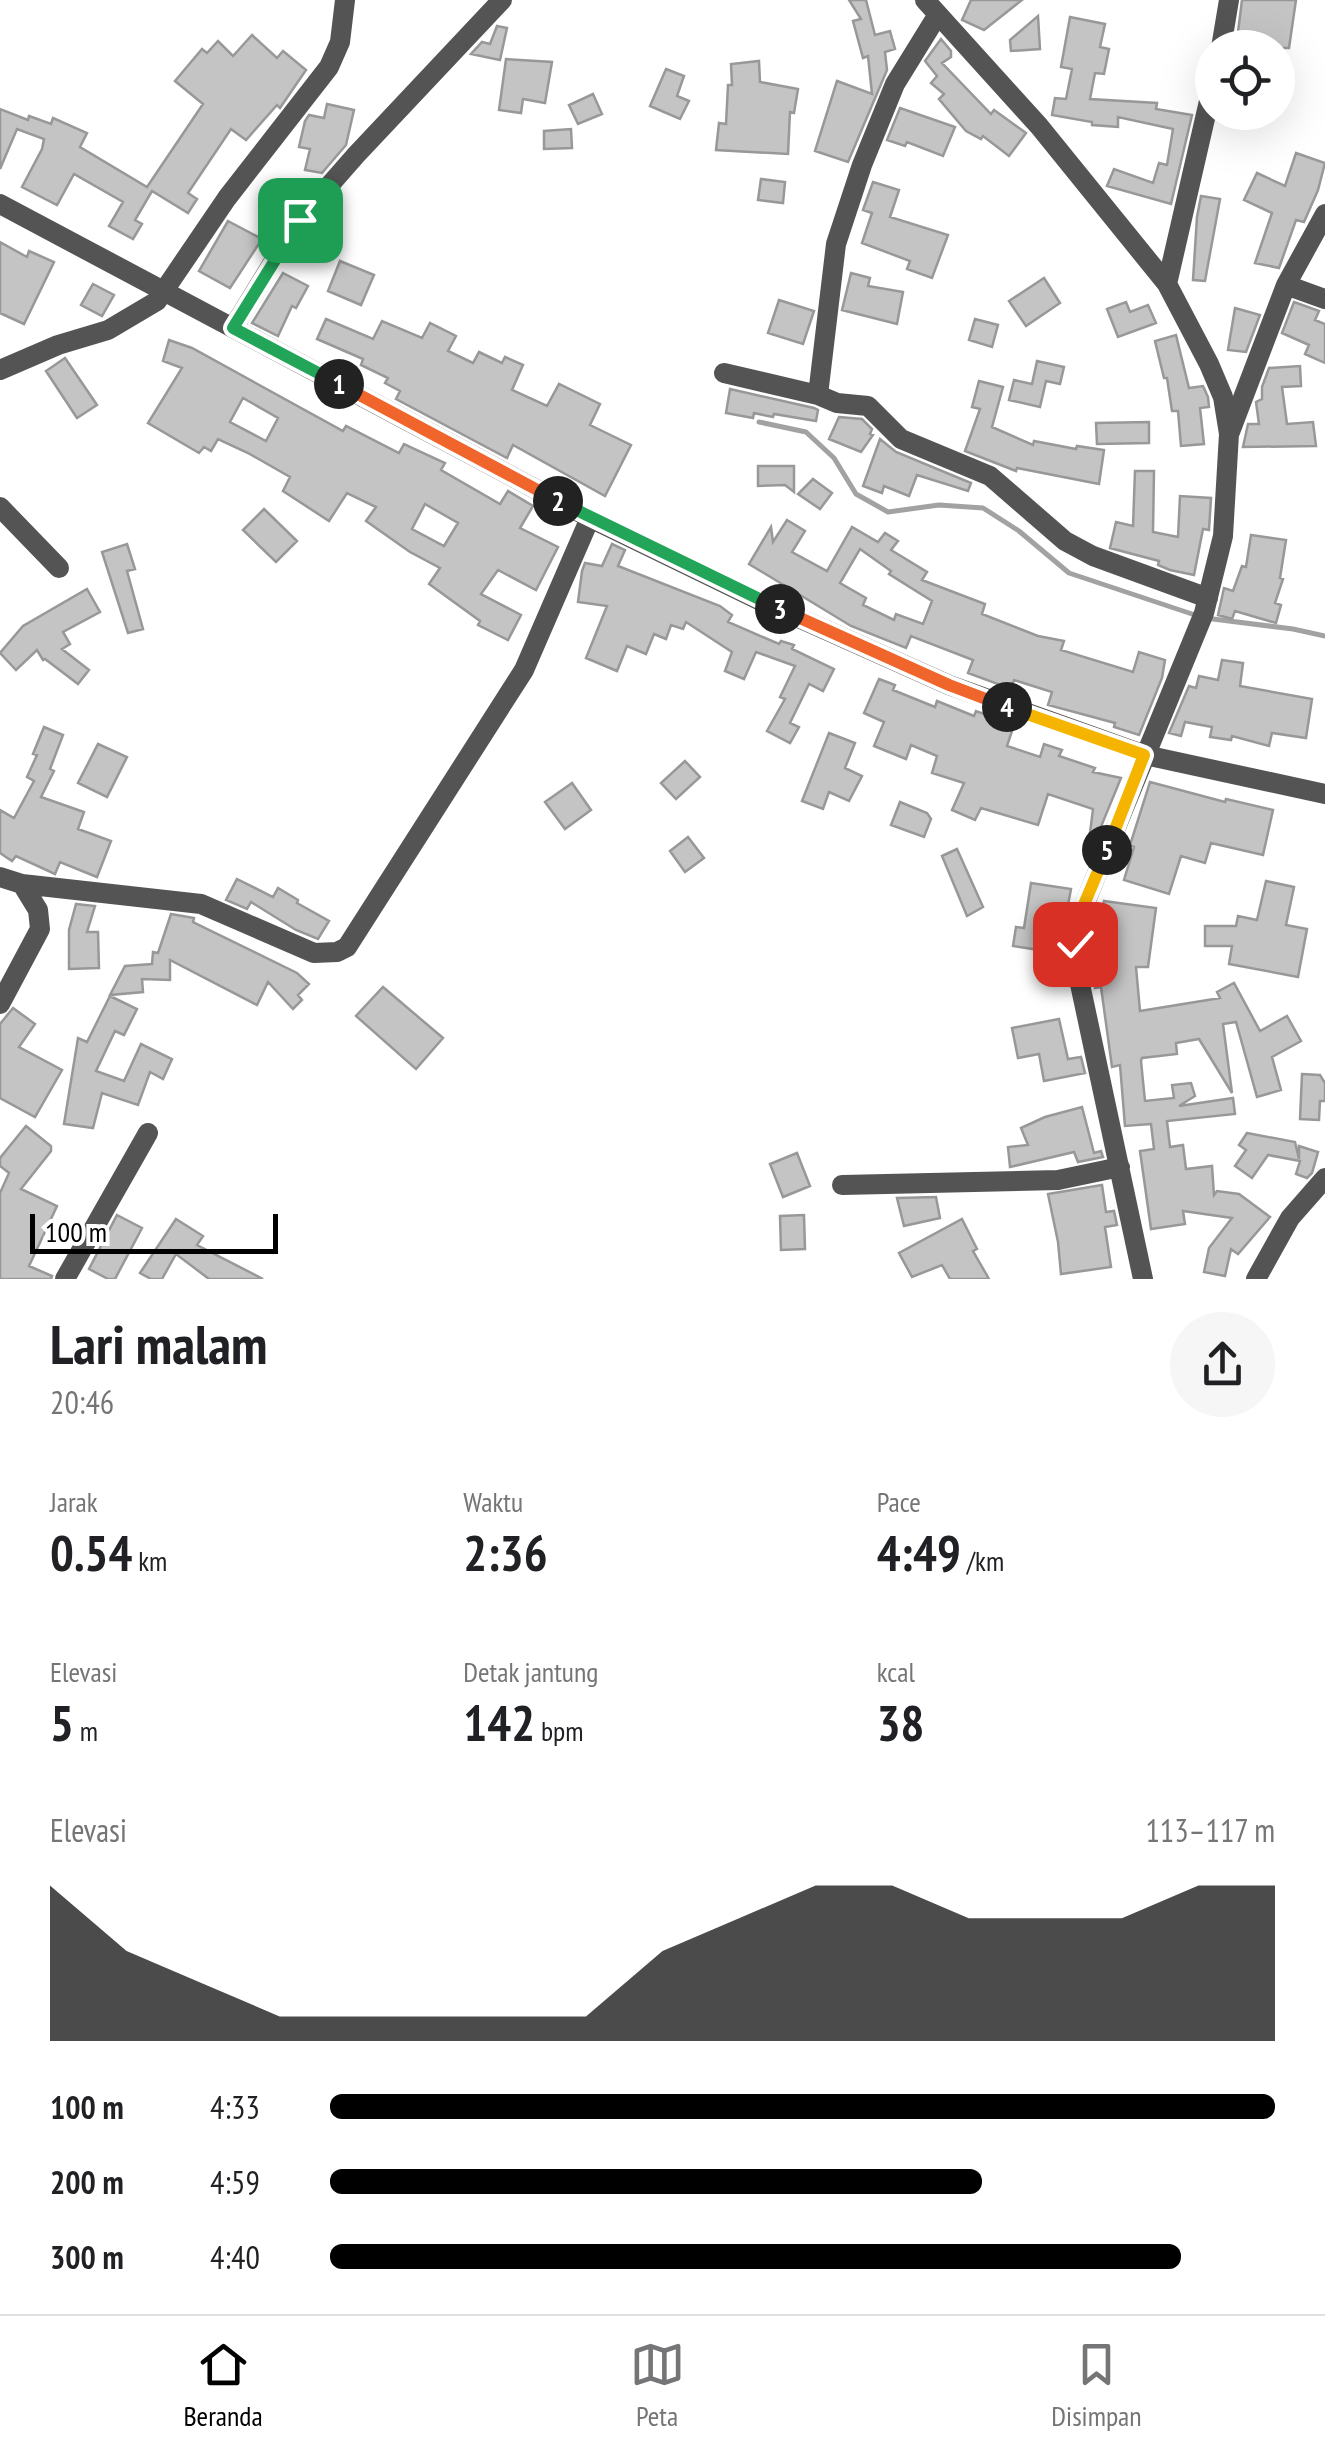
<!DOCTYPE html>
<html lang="id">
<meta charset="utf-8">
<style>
body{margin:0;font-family:"PT Sans Narrow",sans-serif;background:#f6f6f6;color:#202124;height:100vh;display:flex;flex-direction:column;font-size:38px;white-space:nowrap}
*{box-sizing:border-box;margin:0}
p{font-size:32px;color:#757577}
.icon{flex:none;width:55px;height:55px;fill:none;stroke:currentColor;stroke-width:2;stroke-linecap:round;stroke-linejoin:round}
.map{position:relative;height:1279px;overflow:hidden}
.sheet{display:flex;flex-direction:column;background:#fff;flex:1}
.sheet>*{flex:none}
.controls{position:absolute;left:1195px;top:30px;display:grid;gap:20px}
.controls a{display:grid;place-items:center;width:100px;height:100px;border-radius:50%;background:#fff;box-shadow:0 10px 40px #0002;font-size:50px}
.scale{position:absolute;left:30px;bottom:25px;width:248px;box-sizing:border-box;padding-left:10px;border:5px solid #000;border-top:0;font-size:28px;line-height:35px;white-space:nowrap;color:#000;-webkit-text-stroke:8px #fff;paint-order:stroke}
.pin{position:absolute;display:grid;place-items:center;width:85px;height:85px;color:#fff;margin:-42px;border-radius:20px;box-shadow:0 5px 15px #0006}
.km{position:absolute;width:50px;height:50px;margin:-25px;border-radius:50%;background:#222;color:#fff;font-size:28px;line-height:50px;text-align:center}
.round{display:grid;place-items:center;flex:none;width:105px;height:105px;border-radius:52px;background:#f6f6f6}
.overview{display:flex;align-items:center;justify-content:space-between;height:170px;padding:0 50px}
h1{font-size:55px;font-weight:800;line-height:75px}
.metrics{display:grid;grid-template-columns:repeat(3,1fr);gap:15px;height:170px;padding:10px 50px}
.metrics div{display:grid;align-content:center}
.metrics b{font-size:50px;font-weight:800}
.metrics small{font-size:28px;font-weight:400}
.metrics p{font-size:28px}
.chart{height:280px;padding:20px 50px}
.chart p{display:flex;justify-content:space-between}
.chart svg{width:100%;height:180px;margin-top:10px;fill:#000;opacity:.7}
ul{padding:0 50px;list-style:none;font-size:32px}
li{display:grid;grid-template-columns:160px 120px 1fr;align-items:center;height:75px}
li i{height:25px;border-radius:12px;background:#000}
.dock{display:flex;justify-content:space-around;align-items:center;height:140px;border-top:2px solid #e0e0e0;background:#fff;font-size:28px;color:#757577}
.dock a{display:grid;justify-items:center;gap:5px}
.dock .selected{color:#000}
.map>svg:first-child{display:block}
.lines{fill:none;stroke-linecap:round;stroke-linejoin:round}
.stream{stroke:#a2a2a2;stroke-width:5}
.building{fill:#c4c4c4;stroke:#989898;stroke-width:2.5;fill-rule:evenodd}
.minor{stroke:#545454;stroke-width:20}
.tertiary{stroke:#545454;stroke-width:20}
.split-1-casing{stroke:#fff;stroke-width:20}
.split-2-casing{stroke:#fff;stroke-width:20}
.split-3-casing{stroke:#fff;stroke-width:20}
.split-4-casing{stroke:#fff;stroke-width:20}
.split-5-casing{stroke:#fff;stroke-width:20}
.split-6-casing{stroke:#fff;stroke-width:20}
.split-1{stroke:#22a559;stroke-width:12}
.split-2{stroke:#f0652b;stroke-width:12}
.split-3{stroke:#22a559;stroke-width:12}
.split-4{stroke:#f0652b;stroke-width:12}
.split-5{stroke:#f5b400;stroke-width:12}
.split-6{stroke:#f5b400;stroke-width:12}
</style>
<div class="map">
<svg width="1325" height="1279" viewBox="0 0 1325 1279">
<rect width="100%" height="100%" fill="#fff"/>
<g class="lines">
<path class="stream" d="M 759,422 L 806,432 L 834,458 L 856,494 L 888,512 L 939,505 L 983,508 L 1019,531 L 1069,573 L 1195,615
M 1205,618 L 1293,629 L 1325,636"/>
</g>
<path class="building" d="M 849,0 L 866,0 L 875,35 L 890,31 L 895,49 L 885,52 L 887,70 L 848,162 L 815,151 L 837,81 L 872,94 L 868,56 L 863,58 L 853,21 L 861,19 Z
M 971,0 L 1022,0 L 984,30 L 962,20 Z
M 1242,0 L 1296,0 L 1289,48 L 1236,48 Z
M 1038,16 L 1040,49 L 1011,51 L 1010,40 Z
M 1070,17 L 1105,24 L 1100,47 L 1109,49 L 1104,74 L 1095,73 L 1090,99 L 1157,103 L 1156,109 L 1192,115 L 1171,204 L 1107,186 L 1114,169 L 1153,183 L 1159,163 L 1167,165 L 1173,129 L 1118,117 L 1118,127 L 1092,125 L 1092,122 L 1052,115 L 1055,98 L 1066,99 L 1072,69 L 1061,67 Z
M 497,26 L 507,28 L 500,60 L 471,54 L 482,42 L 490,44 Z
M 252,35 L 277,58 L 283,51 L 306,70 L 280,108 L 277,105 L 246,140 L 231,129 L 188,193 L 197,199 L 188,213 L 152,191 L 135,220 L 142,224 L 133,239 L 109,226 L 123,202 L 74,174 L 57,205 L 22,187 L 42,149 L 44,139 L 17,129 L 0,169 L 0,109 L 28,120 L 29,116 L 51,124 L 53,118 L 87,133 L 80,147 L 147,187 L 203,104 L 175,81 L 202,49 L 207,53 L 218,41 L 233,56 Z
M 941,39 L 951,51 L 951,57 L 942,63 L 991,114 L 994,110 L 1026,133 L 1009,156 L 983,136 L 981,139 L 966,131 L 939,99 L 944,94 L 931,83 L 937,76 L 925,61 Z
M 506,59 L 552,62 L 545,103 L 523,99 L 521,113 L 499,110 Z
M 759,61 L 760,82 L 798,89 L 794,113 L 790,112 L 788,154 L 716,150 L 719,123 L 726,124 L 728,85 L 732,85 L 731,64 Z
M 666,69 L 684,76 L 677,96 L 689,101 L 680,119 L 650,106 Z
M 593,94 L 602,114 L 578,124 L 569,105 Z
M 327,104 L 354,110 L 346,145 L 322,173 L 305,170 L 310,149 L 299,147 L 305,121 L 309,115 L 324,118 Z
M 900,108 L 955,127 L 943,156 L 907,142 L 905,146 L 887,140 Z
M 571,129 L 572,148 L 544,149 L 544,131 Z
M 1296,153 L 1325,163 L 1318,190 L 1304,222 L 1296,220 L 1279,268 L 1255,263 L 1272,213 L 1244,200 L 1257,173 L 1285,186 Z
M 761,179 L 785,182 L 783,203 L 758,200 Z
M 873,182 L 899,190 L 890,217 L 948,235 L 932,278 L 907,269 L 910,261 L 862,243 L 872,213 L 863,210 Z
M 1201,196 L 1220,199 L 1205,281 L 1193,280 L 1197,217 Z
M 228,221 L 262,239 L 230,288 L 199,271 Z
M 0,242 L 27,257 L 29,251 L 54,262 L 24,324 L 0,313 Z
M 340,261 L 374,275 L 361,305 L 328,291 Z
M 283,273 L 308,286 L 296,308 L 292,306 L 278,336 L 252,323 Z
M 851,273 L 870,278 L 868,286 L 903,292 L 897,324 L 842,310 Z
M 1044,278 L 1060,303 L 1026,326 L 1009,301 Z
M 93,284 L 114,295 L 102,316 L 81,305 Z
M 779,300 L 814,311 L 803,344 L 768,333 Z
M 1126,302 L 1130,312 L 1148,305 L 1156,323 L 1118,337 L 1107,309 Z
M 1294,302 L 1319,311 L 1315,320 L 1325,324 L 1325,363 L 1305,354 L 1309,345 L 1282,333 Z
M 1235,308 L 1260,315 L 1246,352 L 1228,350 Z
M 326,319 L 373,339 L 382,321 L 422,338 L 430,323 L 456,336 L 448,351 L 473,363 L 479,352 L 502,363 L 505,357 L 523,365 L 512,390 L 547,406 L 559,384 L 600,404 L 590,425 L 631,445 L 605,496 L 513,445 L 507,458 L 396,399 L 400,391 L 385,383 L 388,378 L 361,365 L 363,359 L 317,339 Z
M 975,319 L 998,325 L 992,347 L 969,340 Z
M 1176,335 L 1189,388 L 1203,386 L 1208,397 L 1209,407 L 1200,408 L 1204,444 L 1181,446 L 1178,411 L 1172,411 L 1167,378 L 1164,378 L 1155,341 Z
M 169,340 L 192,348 L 343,431 L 346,426 L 399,453 L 404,444 L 445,463 L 441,470 L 500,504 L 508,491 L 533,506 L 520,528 L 558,547 L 536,590 L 498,570 L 481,594 L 521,615 L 508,640 L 478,625 L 480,621 L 429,584 L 440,568 L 410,552 L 366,521 L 376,507 L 347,493 L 329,521 L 283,491 L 290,477 L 248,453 L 218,439 L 211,451 L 204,447 L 199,453 L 148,423 L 182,368 L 163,361 ZM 243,398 L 278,418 L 266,441 L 230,422 ZM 425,504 L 458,523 L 444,546 L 412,529 Z
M 65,358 L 97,405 L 77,418 L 46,371 Z
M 1037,361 L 1064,367 L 1060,384 L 1046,381 L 1040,407 L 1009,400 L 1014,380 L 1032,384 Z
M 1300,366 L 1301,386 L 1282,387 L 1287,424 L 1313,422 L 1316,446 L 1243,447 L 1248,424 L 1259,424 L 1256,402 L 1262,399 L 1262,387 L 1269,368 Z
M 979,381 L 1003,387 L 992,427 L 1033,445 L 1034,441 L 1076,449 L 1077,446 L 1104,450 L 1099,484 L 1017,468 L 1016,471 L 965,451 L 980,409 L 972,407 Z
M 730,389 L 814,408 L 818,410 L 816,421 L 774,414 L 773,417 L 754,413 L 753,418 L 726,413 Z
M 839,417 L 862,419 L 872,429 L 870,434 L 873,435 L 861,452 L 829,439 Z
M 1149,422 L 1149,443 L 1097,444 L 1096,423 Z
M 880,439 L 896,452 L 971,483 L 968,491 L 917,475 L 909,496 L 884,486 L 882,493 L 863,486 Z
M 758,466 L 794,466 L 794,492 L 785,485 L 758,486 Z
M 1135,471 L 1154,471 L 1153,532 L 1178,537 L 1180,496 L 1211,498 L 1209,530 L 1203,529 L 1194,575 L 1170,570 L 1158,565 L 1159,561 L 1110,548 L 1116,522 L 1133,526 Z
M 813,479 L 832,493 L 820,509 L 798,494 Z
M 264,509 L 297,541 L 276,562 L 243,530 Z
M 787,520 L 805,531 L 792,552 L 827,571 L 852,527 L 878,542 L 885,533 L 898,541 L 891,550 L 927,572 L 922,580 L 985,604 L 982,614 L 1038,636 L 1064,641 L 1061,650 L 1133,672 L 1139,652 L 1165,660 L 1162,678 L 1139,735 L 1114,727 L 1115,723 L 1048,705 L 1052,692 L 1014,680 L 1011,689 L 968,673 L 973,660 L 911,636 L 906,648 L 851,626 L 749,564 L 771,527 L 773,542 ZM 860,549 L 891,571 L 889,574 L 932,601 L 923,624 L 896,614 L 894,620 L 863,605 L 866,598 L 840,583 Z
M 1251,535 L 1286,540 L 1280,578 L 1283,579 L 1275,603 L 1281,605 L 1276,623 L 1235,611 L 1232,619 L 1218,615 L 1224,588 L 1233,591 L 1242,566 L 1246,567 Z
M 127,544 L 135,569 L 127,571 L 143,629 L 128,633 L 102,552 Z
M 612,544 L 625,550 L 618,566 L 720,606 L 732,615 L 728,622 L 779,644 L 781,641 L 794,645 L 792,649 L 834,669 L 823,691 L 809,684 L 790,723 L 799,727 L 790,743 L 767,731 L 785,699 L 780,697 L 795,666 L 756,652 L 744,679 L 725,671 L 732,652 L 686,622 L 683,629 L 671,625 L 666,639 L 654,634 L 646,654 L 627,646 L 617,671 L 586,658 L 607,606 L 578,602 L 582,571 L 585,563 L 602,566 Z
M 87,589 L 100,612 L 63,632 L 70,644 L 62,649 L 89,670 L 78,684 L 45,659 L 43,660 L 37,650 L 16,670 L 0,653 L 23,626 Z
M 1222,660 L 1243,663 L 1240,686 L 1312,699 L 1306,738 L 1272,733 L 1269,746 L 1232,736 L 1231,740 L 1210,737 L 1212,727 L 1185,722 L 1181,736 L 1169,733 L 1189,686 L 1196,688 L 1199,676 L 1218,680 Z
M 879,679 L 895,685 L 893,690 L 935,707 L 937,701 L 974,716 L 976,711 L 1014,725 L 1007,746 L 1040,757 L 1044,744 L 1062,750 L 1059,756 L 1095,768 L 1093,772 L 1121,778 L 1098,834 L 1090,833 L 1093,809 L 1048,794 L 1038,825 L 981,808 L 975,820 L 952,810 L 964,783 L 932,773 L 937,756 L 911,745 L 906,759 L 874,746 L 884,722 L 864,713 Z
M 44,727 L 63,735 L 50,769 L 54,771 L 41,797 L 84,812 L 78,829 L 111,841 L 97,877 L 60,862 L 55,874 L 16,856 L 12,861 L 0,853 L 0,810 L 14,818 L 34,781 L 27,777 L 37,755 L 33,754 Z
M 829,733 L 855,743 L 845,768 L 862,776 L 849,801 L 829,792 L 823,809 L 802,801 Z
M 98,744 L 127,757 L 107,797 L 78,783 Z
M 685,761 L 700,777 L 676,799 L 661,783 Z
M 1150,782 L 1225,802 L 1226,799 L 1273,810 L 1263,855 L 1211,843 L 1205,863 L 1181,856 L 1169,894 L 1124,880 L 1134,847 L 1130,845 Z
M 572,783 L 591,810 L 565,829 L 545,802 Z
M 900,802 L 927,813 L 931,819 L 924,837 L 891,825 Z
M 688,837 L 704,858 L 685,872 L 670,851 Z
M 957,849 L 983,907 L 967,916 L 942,856 Z
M 237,879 L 273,897 L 278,888 L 298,900 L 297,903 L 329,921 L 318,939 L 296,930 L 251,902 L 247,909 L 226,900 Z
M 1266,881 L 1294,887 L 1286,925 L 1307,929 L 1298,977 L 1229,964 L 1232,946 L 1205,946 L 1205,926 L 1236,926 L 1238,916 L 1257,920 Z
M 1031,883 L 1071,889 L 1059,953 L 1013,946 L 1016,927 L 1024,928 Z
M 1104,901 L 1156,908 L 1148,967 L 1136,967 L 1140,1011 L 1220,998 L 1217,992 L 1234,983 L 1260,1031 L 1287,1016 L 1301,1041 L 1272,1057 L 1281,1090 L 1257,1097 L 1236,1022 L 1223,1024 L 1232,1093 L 1199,1039 L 1176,1043 L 1177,1054 L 1142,1058 L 1141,1061 L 1145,1101 L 1174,1098 L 1172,1085 L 1191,1083 L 1195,1096 L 1179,1106 L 1233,1098 L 1235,1114 L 1167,1121 L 1170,1147 L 1183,1145 L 1186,1169 L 1212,1166 L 1214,1195 L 1217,1191 L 1239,1194 L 1270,1217 L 1238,1254 L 1231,1249 L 1225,1276 L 1204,1272 L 1209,1248 L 1232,1218 L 1183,1211 L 1185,1224 L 1151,1229 L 1140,1151 L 1154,1149 L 1151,1124 L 1125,1126 L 1120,1065 L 1112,1067 L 1101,987 L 1095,988 L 1092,972 L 1094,943 Z
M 76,904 L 95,906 L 87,932 L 98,932 L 99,968 L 69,969 L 69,930 Z
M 171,914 L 194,918 L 193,922 L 297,973 L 309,984 L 298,995 L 302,1000 L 293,1009 L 268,982 L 257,1005 L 170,960 L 170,980 L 142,979 L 143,992 L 110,995 L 125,966 L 152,964 L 153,952 L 158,953 Z
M 383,987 L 443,1038 L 416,1069 L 356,1016 Z
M 110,996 L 137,1009 L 124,1035 L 115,1031 L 96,1071 L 124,1081 L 141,1044 L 172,1059 L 163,1079 L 150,1072 L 138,1105 L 102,1093 L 93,1128 L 64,1124 L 78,1038 L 87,1042 Z
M 13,1008 L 35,1024 L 19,1047 L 62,1070 L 35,1117 L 0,1098 L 0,1024 Z
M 1059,1019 L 1068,1059 L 1081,1057 L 1085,1073 L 1044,1081 L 1039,1054 L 1018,1058 L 1012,1028 Z
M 1302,1074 L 1320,1075 L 1325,1083 L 1325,1101 L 1320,1101 L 1319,1120 L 1300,1119 Z
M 1082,1107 L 1094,1153 L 1101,1151 L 1103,1157 L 1078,1162 L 1074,1152 L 1010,1167 L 1008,1147 L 1028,1145 L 1021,1128 L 1045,1117 Z
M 26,1126 L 51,1146 L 51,1151 L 21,1189 L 57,1206 L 29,1266 L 52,1276 L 51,1279 L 0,1279 L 0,1193 L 9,1173 L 0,1166 L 0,1158 Z
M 1247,1133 L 1295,1142 L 1299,1159 L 1299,1146 L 1318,1152 L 1312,1173 L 1307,1178 L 1296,1174 L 1300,1161 L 1268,1155 L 1252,1178 L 1235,1166 L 1246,1150 L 1239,1145 Z
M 797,1153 L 810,1186 L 783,1197 L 770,1164 Z
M 1102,1185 L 1106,1212 L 1114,1211 L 1117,1225 L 1105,1227 L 1111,1267 L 1061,1274 L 1058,1242 L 1048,1194 Z
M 936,1197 L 940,1218 L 904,1226 L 897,1198 Z
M 117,1215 L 142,1228 L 115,1279 L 108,1279 L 89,1269 Z
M 804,1215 L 805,1249 L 781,1250 L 780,1216 Z
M 176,1219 L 203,1236 L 197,1245 L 263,1279 L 209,1279 L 176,1254 L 162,1279 L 151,1279 L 140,1273 Z
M 962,1219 L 977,1249 L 973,1251 L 989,1279 L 950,1279 L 942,1265 L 912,1277 L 899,1253 Z"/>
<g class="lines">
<path class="minor" d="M 925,0 L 1039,126 L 1167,284 L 1209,364 L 1223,397 L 1229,434 L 1223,536 L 1204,613 L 1080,915 L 1075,944 L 1077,970 L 1143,1279
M 937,16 L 895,84 L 862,165 L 836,244 L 818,395 L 837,403 L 868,406 L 901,439 L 990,476 L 1065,541 L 1093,556 L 1208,598
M 1221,48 L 1229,0
M 1167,284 L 1212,88
M 1286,285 L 1325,299
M 233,328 L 299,220 L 356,155 L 502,0
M 0,370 L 58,345 L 108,330 L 157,301 L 227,198 L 329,67 L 340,42 L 345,0
M 724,373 L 818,395
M 1230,432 L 1286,285 L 1325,214
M 0,507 L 59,568
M 0,877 L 22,884 L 201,904 L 314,953 L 337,952 L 347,947 L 524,670 L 590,518
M 0,1004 L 40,929 L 38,910 L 22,884
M 842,1185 L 1058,1180 L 1120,1167
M 65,1279 L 148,1133
M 1256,1279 L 1290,1218 L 1325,1178"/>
<path class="tertiary" d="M 0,204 L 590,518 L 763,602 L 949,685 L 1145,755 L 1325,794"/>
</g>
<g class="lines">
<g class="split-1-casing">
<path id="split-1" d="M 300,220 L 233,328 L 339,384"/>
</g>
<g class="split-2-casing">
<path id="split-2" d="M 339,384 L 558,501"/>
</g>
<g class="split-3-casing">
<path id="split-3" d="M 558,501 L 780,609"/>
</g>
<g class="split-4-casing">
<path id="split-4" d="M 780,609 L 949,685 L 1007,707"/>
</g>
<g class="split-5-casing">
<path id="split-5" d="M 1007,707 L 1144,755 L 1107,850"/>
</g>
<g class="split-6-casing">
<path id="split-6" d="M 1075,944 L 1080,914 L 1107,850"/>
</g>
<use href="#split-1" class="split-1"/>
<use href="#split-2" class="split-2"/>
<use href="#split-3" class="split-3"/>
<use href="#split-4" class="split-4"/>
<use href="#split-5" class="split-5"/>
<use href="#split-6" class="split-6"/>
</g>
</svg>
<div class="controls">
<a><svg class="icon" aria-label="locate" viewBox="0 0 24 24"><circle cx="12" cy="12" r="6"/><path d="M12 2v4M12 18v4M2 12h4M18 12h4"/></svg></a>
</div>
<div class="scale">100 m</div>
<div class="pin" style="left:300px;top:220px;background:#1e9e55"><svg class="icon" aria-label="arrive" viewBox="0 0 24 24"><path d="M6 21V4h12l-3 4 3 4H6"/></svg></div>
<div class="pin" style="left:1075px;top:944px;background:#d93025"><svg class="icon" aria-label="check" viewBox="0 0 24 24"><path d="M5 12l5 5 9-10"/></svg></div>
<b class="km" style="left:339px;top:384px">1</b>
<b class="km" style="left:558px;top:501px">2</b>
<b class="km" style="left:780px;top:609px">3</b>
<b class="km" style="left:1007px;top:707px">4</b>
<b class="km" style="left:1107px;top:850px">5</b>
</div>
<section class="sheet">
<div class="overview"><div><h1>Lari malam</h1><p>20:46</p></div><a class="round"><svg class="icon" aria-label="share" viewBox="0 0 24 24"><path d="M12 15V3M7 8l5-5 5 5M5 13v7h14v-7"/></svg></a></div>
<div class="metrics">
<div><p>Jarak</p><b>0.54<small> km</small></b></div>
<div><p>Waktu</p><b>2:36</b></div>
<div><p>Pace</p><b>4:49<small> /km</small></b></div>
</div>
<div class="metrics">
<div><p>Elevasi</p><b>5<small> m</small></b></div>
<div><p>Detak jantung</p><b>142<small> bpm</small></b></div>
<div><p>kcal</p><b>38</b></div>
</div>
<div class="chart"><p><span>Elevasi</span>113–117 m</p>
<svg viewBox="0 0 160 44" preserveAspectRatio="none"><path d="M0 44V6L10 22L20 30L30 38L40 38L50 38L60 38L70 38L80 22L90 14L100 6L110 6L120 14L130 14L140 14L150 6L160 6V44z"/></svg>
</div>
<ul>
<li><b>100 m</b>4:33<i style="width:100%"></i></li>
<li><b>200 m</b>4:59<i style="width:69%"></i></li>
<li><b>300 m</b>4:40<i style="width:90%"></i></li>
</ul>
</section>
<nav class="dock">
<a class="selected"><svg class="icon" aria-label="home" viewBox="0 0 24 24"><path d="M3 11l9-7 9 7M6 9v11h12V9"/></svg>Beranda</a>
<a><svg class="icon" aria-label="map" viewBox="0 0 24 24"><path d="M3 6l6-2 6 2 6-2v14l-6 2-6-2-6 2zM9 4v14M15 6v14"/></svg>Peta</a>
<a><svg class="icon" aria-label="saved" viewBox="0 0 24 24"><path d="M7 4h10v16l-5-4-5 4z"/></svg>Disimpan</a>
</nav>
